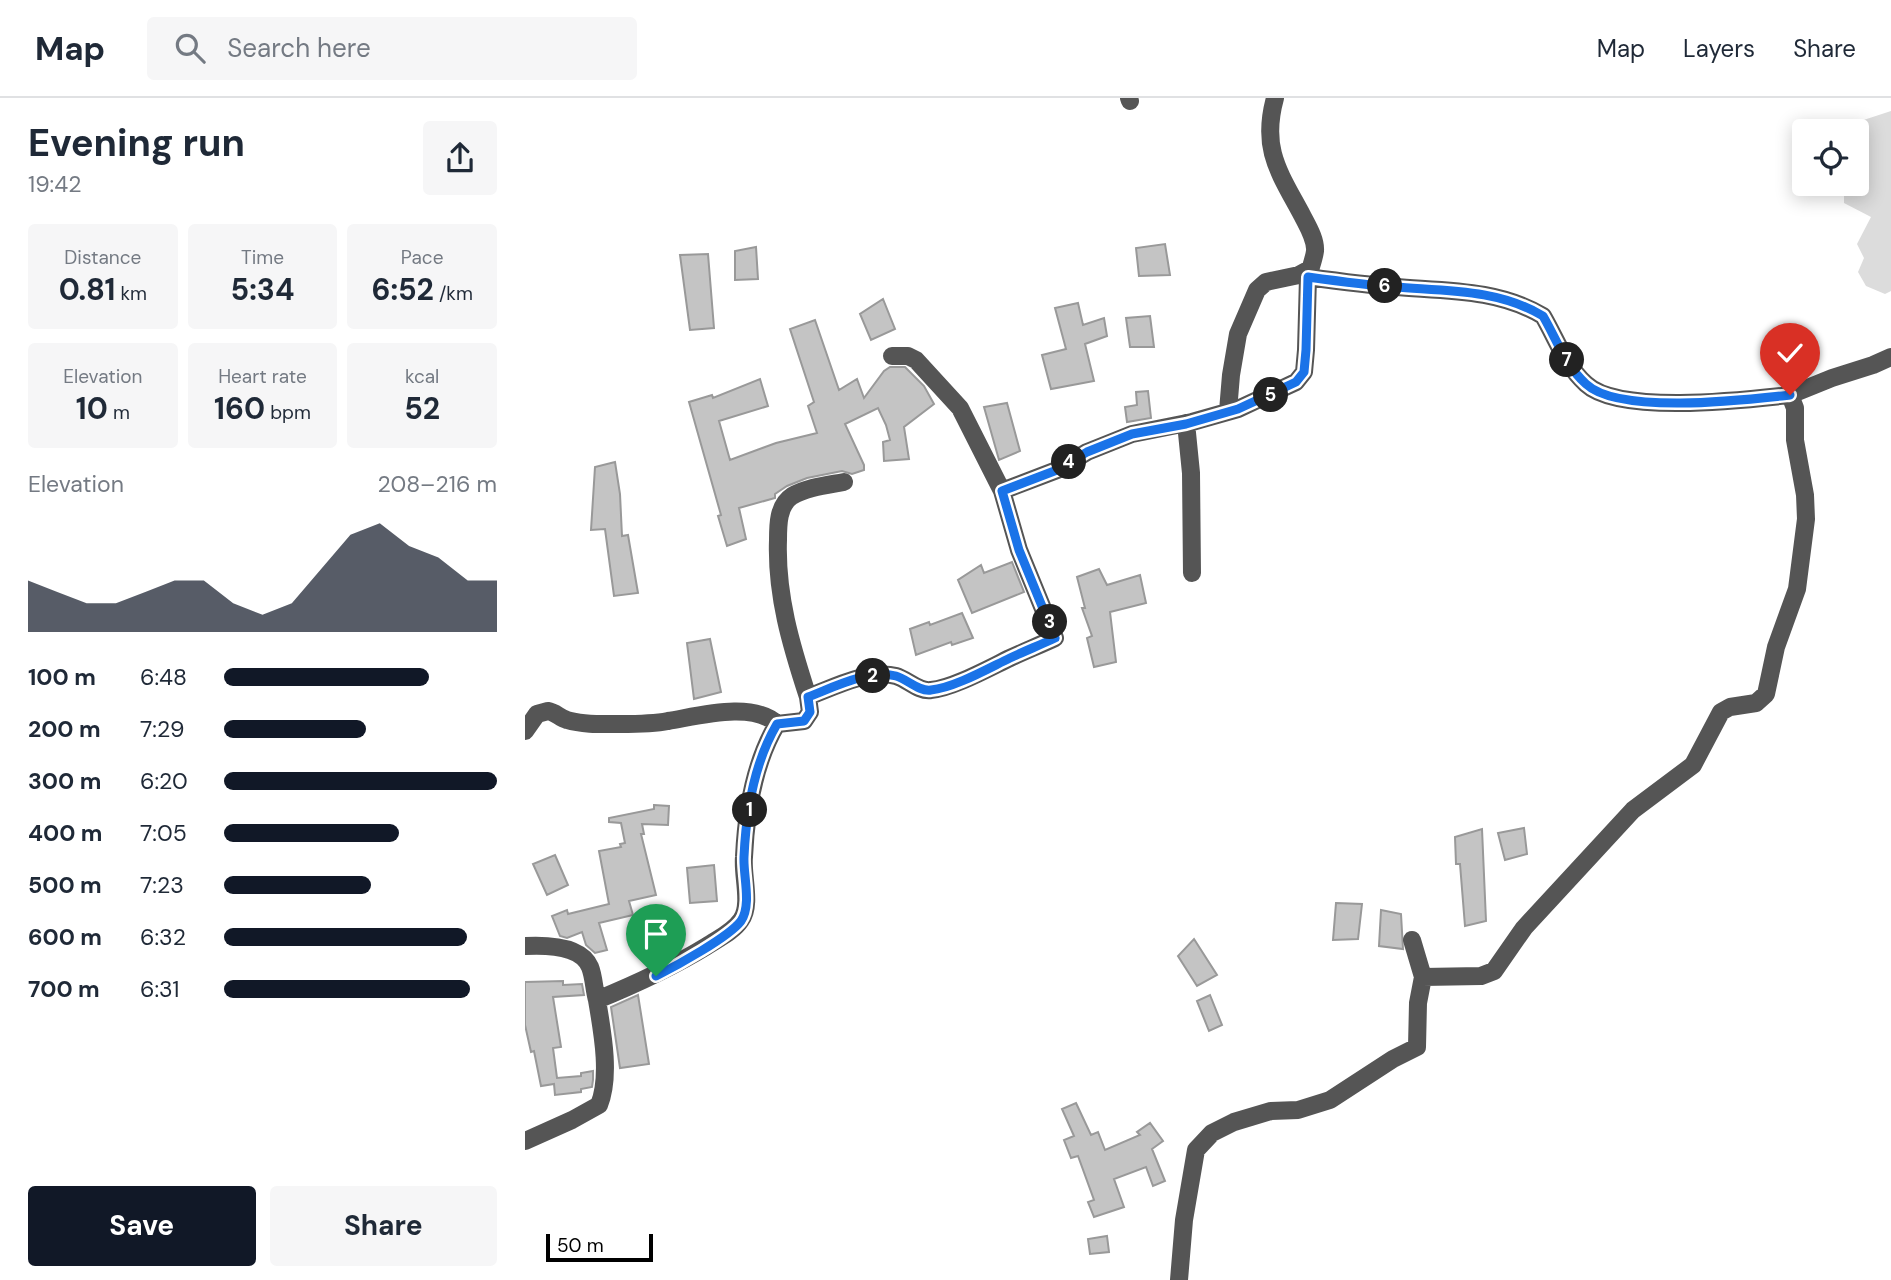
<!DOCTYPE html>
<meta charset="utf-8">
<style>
body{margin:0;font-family:"DM Sans",sans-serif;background:#f6f6f7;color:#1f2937;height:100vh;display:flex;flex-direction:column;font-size:26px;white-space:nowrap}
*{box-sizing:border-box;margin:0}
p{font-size:23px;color:#747a83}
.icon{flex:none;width:38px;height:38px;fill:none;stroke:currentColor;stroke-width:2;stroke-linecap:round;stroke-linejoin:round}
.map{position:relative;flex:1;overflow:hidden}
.drawer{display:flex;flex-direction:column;background:#fff;width:525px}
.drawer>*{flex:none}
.controls{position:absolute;left:1267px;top:21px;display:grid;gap:14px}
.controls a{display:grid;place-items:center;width:77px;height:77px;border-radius:7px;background:#fff;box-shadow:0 4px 18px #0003;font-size:35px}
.scale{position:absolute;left:21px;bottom:18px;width:107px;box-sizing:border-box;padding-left:7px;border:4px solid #000;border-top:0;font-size:19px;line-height:24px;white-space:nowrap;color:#000;-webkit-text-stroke:5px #fff;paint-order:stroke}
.pin{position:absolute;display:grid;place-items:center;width:60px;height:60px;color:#fff;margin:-72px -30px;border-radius:50% 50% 50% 0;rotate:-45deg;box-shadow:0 0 7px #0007}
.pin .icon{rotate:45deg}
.km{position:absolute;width:35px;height:35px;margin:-18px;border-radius:50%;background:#222;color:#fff;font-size:19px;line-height:35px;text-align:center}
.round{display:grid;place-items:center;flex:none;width:74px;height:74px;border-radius:7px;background:#f6f6f7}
.overview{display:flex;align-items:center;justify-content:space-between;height:119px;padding:0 28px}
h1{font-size:38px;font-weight:700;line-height:52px}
.stats{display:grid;grid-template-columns:repeat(3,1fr);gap:10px;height:119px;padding:7px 28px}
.stats div{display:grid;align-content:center;border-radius:7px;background:#f6f6f7;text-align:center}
.stats b{font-size:30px;font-weight:700}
.stats small{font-size:19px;font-weight:400}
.stats p{font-size:19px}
.chart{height:196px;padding:14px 28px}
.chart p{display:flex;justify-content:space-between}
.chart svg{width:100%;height:126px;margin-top:7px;fill:#111827;opacity:.7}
.button{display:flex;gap:14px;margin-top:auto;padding:14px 28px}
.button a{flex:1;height:80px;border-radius:7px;background:#111827;color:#fff;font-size:28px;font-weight:700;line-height:80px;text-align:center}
.button a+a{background:#f6f6f7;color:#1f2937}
ul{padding:0 28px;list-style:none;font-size:23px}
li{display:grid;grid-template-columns:112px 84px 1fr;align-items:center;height:52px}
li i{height:18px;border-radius:9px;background:#111827}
header{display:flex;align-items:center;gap:42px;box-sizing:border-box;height:98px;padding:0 35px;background:#fff;border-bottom:2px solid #e0e1e3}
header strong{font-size:33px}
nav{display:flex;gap:38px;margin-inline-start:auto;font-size:24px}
.search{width:490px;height:63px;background:#f6f6f7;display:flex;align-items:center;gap:18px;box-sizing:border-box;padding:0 24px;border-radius:7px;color:#747a83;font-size:26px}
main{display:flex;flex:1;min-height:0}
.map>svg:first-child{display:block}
.green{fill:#dcdcdc}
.building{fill:#c4c4c4;stroke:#999;stroke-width:2}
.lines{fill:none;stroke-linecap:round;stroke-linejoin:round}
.minor{stroke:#555;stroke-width:18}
.route-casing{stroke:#fff;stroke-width:14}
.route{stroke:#1a73e8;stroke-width:9}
</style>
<header>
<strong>Map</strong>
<div class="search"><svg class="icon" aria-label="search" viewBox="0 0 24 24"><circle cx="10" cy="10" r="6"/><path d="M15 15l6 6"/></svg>Search here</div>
<nav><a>Map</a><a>Layers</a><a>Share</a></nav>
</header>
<main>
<section class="drawer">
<div class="overview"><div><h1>Evening run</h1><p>19:42</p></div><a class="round"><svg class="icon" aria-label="share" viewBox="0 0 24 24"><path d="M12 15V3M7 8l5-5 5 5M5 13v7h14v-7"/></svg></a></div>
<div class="stats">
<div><p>Distance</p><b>0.81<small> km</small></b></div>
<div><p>Time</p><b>5:34</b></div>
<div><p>Pace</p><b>6:52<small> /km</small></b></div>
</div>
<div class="stats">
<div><p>Elevation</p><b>10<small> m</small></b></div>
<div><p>Heart rate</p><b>160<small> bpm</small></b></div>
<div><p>kcal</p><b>52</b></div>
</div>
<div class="chart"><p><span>Elevation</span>208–216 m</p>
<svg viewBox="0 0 160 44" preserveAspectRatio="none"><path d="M0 44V26L10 30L20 34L30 34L40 30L50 26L60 26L70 34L80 38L90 34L100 22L110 10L120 6L130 14L140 18L150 26L160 26V44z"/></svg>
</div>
<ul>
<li><b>100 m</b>6:48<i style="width:75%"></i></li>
<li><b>200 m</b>7:29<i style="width:52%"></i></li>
<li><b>300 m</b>6:20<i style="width:100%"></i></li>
<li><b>400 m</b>7:05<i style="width:64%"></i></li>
<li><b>500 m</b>7:23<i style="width:54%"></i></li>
<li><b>600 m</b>6:32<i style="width:89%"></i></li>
<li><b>700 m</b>6:31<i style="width:90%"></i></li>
</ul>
<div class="button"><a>Save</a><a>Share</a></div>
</section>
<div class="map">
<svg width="1366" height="1182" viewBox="0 0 1366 1182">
<rect width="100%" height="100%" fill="#fff"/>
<path class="green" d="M 1366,13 L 1366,193 L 1360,196 L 1341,188 L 1333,174 L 1339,160 L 1332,146 L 1346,119 L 1319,105 L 1319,86 L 1332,86 L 1332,33 L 1305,33 Z"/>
<path class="building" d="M 640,146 L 645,177 L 614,178 L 611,150 Z
M 231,149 L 233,181 L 210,182 L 210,153 Z
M 183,156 L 189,230 L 165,232 L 155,157 Z
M 358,201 L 370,231 L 346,242 L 335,216 Z
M 553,205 L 558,227 L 579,220 L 582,238 L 560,246 L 569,283 L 526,291 L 517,257 L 541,251 L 530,210 Z
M 625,218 L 629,249 L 605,249 L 601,220 Z
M 290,222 L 314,292 L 332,281 L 339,300 L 359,273 L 365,269 L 380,269 L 399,288 L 409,306 L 379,329 L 384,361 L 359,363 L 358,344 L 365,342 L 361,327 L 353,310 L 320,326 L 339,367 L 339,372 L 327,376 L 317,373 L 282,380 L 262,388 L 250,396 L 250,400 L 214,410 L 221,441 L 202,448 L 193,418 L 196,417 L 164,304 L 187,297 L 188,300 L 235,281 L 243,308 L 194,323 L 205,362 L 251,345 L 292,335 L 283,308 L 289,304 L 265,231 Z
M 623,293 L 626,320 L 602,324 L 600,309 L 612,307 L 611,294 Z
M 482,305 L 495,353 L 474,362 L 459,309 Z
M 90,364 L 95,396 L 97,438 L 103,437 L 113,495 L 89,498 L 80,431 L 66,432 L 70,369 Z
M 487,464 L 499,494 L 447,515 L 433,482 L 456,467 L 459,475 Z
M 574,471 L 582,487 L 615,477 L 621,505 L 585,514 L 591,564 L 569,569 L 562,540 L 567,538 L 557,510 L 560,510 L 552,479 Z
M 437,515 L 448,540 L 427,547 L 426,544 L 391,557 L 385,531 L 404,524 L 405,527 Z
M 185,541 L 196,594 L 169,601 L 162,545 Z
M 129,707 L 144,708 L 143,727 L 117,726 L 119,736 L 116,736 L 131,797 L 104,803 L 108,817 L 74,825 L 82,852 L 70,855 L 61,847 L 57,834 L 42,840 L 35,838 L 27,818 L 42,812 L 43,816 L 84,806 L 74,753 L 96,749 L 95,746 L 100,745 L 96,725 L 84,724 L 84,720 L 129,711 Z
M 999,730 L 1002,756 L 980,762 L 973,735 Z
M 957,731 L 961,823 L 940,828 L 935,766 L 931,766 L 930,739 Z
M 30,757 L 43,787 L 22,797 L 8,766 Z
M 189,767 L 192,803 L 165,805 L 162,770 Z
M 811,805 L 837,806 L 833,841 L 808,842 Z
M 856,812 L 876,816 L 878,851 L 854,848 Z
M 669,841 L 692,877 L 672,888 L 653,858 Z
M 38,883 L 38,887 L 57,886 L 59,897 L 28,899 L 36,949 L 28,950 L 32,980 L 56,978 L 56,975 L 68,973 L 68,982 L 67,989 L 56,991 L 56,994 L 30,997 L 29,986 L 16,988 L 9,953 L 6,954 L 0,927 L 0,884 Z
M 113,897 L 124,966 L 95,970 L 86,909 Z
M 685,897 L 697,927 L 684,933 L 672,903 Z
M 551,1005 L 566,1037 L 573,1034 L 580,1052 L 615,1037 L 612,1034 L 625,1025 L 638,1043 L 627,1051 L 640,1083 L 628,1088 L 621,1069 L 589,1081 L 599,1109 L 569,1119 L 563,1104 L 569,1102 L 553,1058 L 546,1060 L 539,1042 L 549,1038 L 537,1011 Z
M 582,1138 L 584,1154 L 565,1156 L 563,1141 Z"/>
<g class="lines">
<path class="minor" d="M 604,0 L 605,3
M 750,0 C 736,51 754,74 777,117 C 782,127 791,141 790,153 C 789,161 785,171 783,179
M 367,258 L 383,258 L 391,262 L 435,310 L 477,393
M 1265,297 L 1307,280 L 1348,267 L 1366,259
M 703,313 L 706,277 L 713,236 L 732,192 L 741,184 L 774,177 L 785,171
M 661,325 L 666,375 L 667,475
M 283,599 C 266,547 251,497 253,442 C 253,427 253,407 267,398 C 282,389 303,387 319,384
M 0,633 L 12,616 L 23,613 C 30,614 35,620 42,622 C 58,627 79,626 95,626 C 111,626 128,626 143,623 C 174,618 228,603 252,626
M 887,842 L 898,879
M 0,848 C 20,847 56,847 65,869 C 69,879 69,892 72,902
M 0,1043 L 47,1022 L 74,1007 C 86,978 77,932 72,902 C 111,886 146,870 182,848 C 194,840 208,834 216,822 C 227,807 217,777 219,759 C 221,714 229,665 252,626 L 279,623 L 285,614 L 283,599 C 309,589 344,571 371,578 C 382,581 394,594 406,592 C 428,590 464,570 485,560 C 500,553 515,547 530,540 L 494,452 L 477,393 L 532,372 L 562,354 L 607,336 L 667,324 L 713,311 L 771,284 L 779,274 L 781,252 L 783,179 C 812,183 841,187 870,189 C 921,193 973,191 1018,218 C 1032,242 1040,267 1061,286 C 1094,317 1220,302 1265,297 L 1270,310 L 1270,342 L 1280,397 L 1281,421 L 1272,491 L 1251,549 L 1241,596 L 1231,605 L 1205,609 L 1196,614 L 1168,667 L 1108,712 L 999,830 L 969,873 L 956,878 L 898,879 L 893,905 L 892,949 L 868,961 L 805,1002 L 773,1012 L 746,1013 L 709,1024 L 687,1035 L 671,1052 L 659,1122 L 654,1182"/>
</g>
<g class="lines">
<g class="route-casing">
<path id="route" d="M 131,878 C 151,868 204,839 216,823 C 227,807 218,777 219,759 C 221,714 229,665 252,626 L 279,623 L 285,614 L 283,599 C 309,589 344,571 371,578 C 382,581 394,594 406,592 C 429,590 464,570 485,560 C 500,553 515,547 530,540 L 494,452 L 477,393 L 532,372 L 562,354 L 607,336 L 661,326 L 713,311 L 771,284 L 779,274 L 781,252 L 783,179 C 812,183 841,187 870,189 C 921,193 973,191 1018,218 C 1032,242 1040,267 1061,286 C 1094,317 1220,302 1265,297"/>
</g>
<use href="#route" class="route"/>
</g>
</svg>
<div class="controls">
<a><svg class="icon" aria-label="locate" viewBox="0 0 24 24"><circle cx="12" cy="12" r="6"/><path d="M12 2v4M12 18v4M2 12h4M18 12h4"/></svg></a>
</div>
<div class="scale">50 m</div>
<div class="pin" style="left:131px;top:878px;background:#1e9e55"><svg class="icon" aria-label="arrive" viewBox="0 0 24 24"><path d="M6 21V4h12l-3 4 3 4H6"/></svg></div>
<div class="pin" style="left:1265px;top:297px;background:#d93025"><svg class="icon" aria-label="check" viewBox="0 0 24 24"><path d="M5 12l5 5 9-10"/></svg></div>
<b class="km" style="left:225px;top:712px">1</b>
<b class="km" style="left:348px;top:578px">2</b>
<b class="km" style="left:525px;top:524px">3</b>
<b class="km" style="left:544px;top:364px">4</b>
<b class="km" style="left:746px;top:297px">5</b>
<b class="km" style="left:860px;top:188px">6</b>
<b class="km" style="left:1042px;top:262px">7</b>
</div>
</main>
